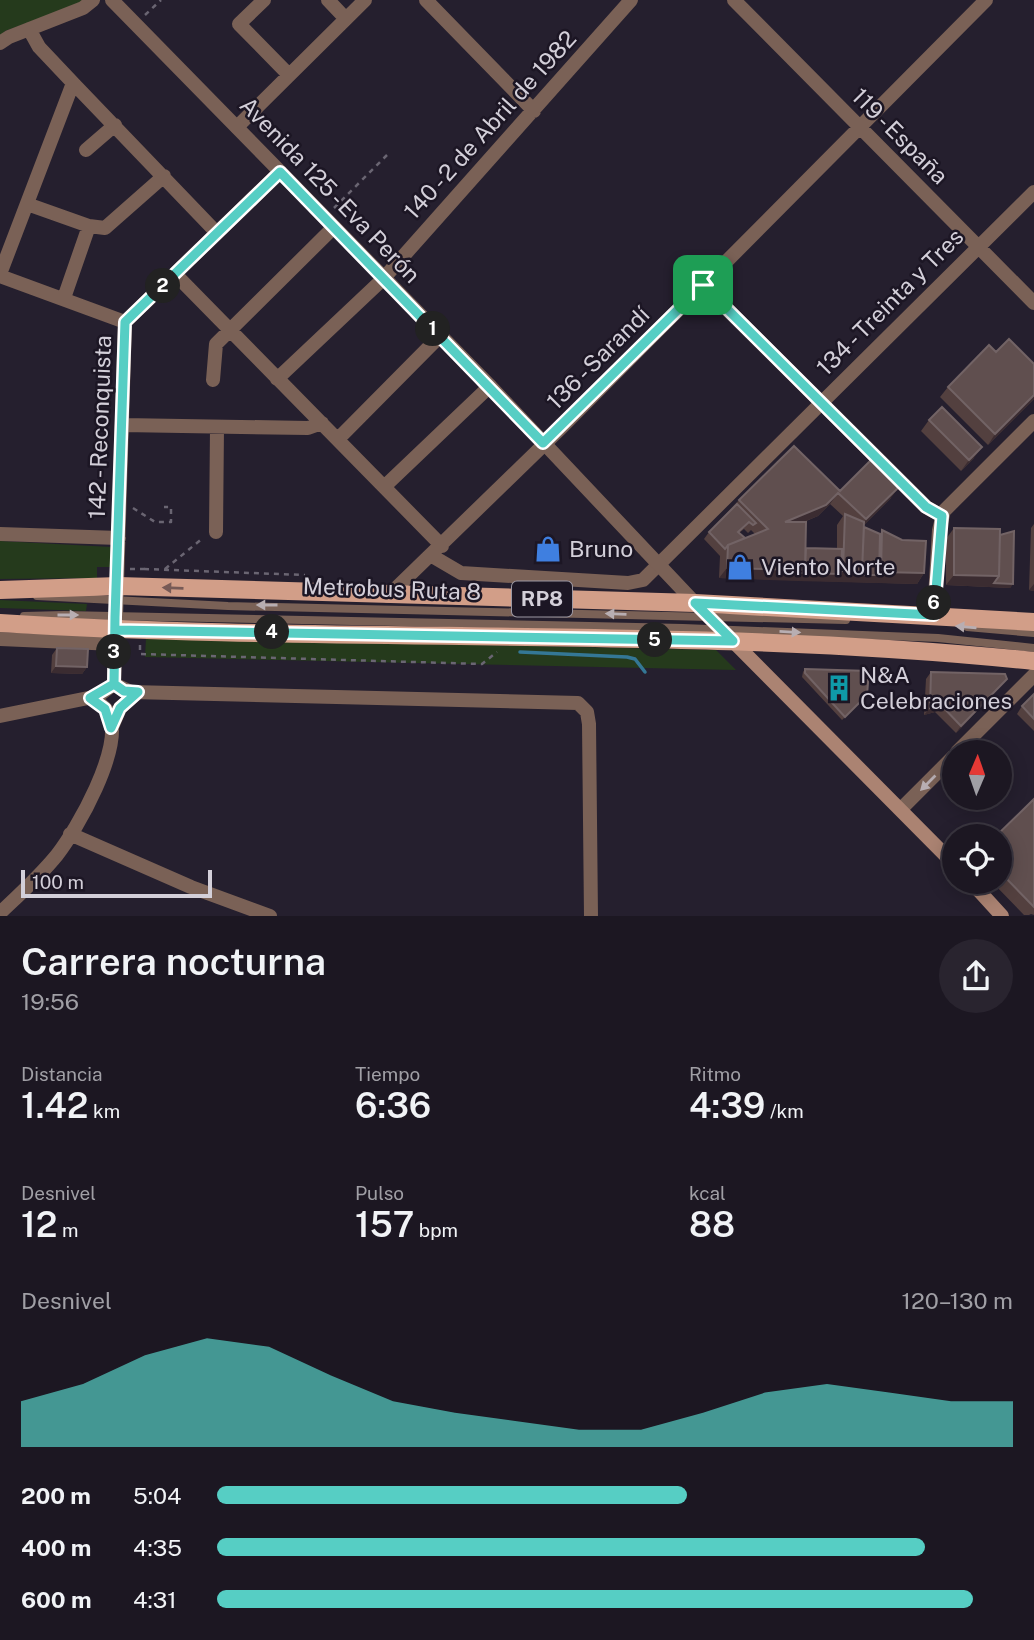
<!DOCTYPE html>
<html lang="es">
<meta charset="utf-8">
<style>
body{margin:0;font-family:"Public Sans",sans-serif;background:#29242f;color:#f1f3f6;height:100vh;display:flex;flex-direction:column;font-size:26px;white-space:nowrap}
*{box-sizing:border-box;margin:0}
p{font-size:23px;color:#a09fa5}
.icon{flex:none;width:38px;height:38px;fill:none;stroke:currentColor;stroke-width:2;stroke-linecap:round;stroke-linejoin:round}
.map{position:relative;height:916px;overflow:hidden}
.side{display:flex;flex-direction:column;background:#1c1722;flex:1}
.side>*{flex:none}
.needle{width:46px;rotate:2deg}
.controls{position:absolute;left:942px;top:740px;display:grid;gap:14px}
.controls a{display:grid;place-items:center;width:70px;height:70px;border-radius:50%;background:#1c1722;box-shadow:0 4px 18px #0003,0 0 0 2px #3a3640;font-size:35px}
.scale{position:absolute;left:21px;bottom:18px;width:191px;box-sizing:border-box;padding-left:7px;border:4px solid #d3cfd9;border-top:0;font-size:19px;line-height:24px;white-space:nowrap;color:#d3cfd9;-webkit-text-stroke:5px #1c1624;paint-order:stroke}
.pin{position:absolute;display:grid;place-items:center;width:60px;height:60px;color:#fff;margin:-30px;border-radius:14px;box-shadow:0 4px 10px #0006}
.km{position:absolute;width:35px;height:35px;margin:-18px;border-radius:50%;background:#222;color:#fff;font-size:19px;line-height:35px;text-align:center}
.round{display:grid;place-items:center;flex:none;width:74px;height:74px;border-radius:37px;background:#29242f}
.head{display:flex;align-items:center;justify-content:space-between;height:119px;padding:0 21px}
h1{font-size:38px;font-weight:600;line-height:52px}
.figures{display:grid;grid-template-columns:repeat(3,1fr);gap:10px;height:119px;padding:7px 21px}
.figures div{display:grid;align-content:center}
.figures b{font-size:35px;font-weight:600}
.figures small{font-size:19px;font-weight:400}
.figures p{font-size:19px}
.chart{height:196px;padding:14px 21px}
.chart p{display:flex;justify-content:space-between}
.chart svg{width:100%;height:126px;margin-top:7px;fill:#56cec4;opacity:.7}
ul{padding:0 21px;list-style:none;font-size:23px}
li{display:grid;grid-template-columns:112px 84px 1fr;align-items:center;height:52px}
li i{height:18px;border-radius:9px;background:#56cec4}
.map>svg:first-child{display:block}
.green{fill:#253a1c}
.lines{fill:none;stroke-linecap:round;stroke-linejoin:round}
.stream{stroke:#347795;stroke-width:3.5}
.path{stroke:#6a6572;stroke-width:2.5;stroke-dasharray:5 5;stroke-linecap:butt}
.service{stroke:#7a6156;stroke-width:8}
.minor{stroke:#7a6156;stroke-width:14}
.tertiary{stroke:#7a6156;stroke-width:14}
.secondary{stroke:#ab8372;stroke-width:14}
.primary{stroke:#d29e88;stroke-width:18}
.wall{fill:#53403f;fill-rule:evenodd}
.shaded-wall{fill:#3b2c31}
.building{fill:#604f4f;stroke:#726365;stroke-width:2}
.oneway{fill:#775a56}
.oneway2{fill:#b8aeb2}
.route-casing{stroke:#fff;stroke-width:14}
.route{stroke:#56cec4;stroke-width:9}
.labels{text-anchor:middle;stroke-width:5;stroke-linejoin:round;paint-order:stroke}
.shield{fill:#1c1624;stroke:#9c98a3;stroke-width:2}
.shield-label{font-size:21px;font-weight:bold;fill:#d3cfd9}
.street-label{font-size:23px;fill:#d3cfd9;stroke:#1c1624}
.poi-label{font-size:23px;fill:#d3cfd9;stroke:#1c1624;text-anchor:start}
</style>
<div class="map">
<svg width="1034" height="916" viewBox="0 0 1034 916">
<rect width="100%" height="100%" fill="#251f2e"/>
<path class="green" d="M 0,0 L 84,0 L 80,4 L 5,31 L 0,38 Z
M 0,541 L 111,547 L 110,567 L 97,567 L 97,578 L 0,579 Z
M 0,600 L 87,604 L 86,611 L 0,608 Z
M 146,638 L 716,650 L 736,670 L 145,657 Z"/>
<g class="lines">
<path class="stream" d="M 520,652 L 627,657 L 635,659 L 645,672"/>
<path class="path" d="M 145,15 L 161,0
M 334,208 L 387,155
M 133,508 L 155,522 L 171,522 L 171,507 L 164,507
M 130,569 L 144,569 L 144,572
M 144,569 L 305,575
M 165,569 L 203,538
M 140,645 L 140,654 L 482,664 L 497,652"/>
<path class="service" d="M 37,596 L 228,606 L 846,620
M 24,616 L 64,615 L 683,628 L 938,638 L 1034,648
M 967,627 L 1034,633"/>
<path class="minor" d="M 264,0 L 239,24 L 289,75
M 328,0 L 346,19
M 426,0 L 534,111
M 734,0 L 1034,303
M 0,43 L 9,37 L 83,8 L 93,0
M 73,83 L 217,233
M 237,127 L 365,0
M 86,150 L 115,125
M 27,204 L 89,226 L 105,228 L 164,176
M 0,274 L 73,83 L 39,47 L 29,29
M 175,274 L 442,546
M 0,276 L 125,322
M 703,285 L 926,507 L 942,516
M 64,298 L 89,226
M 277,379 L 383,279 L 631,0
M 213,380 L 216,344 L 334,227
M 123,425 L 308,428 L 322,423
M 338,439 L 440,336
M 385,486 L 490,386
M 216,532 L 217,428
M 0,534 L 119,538
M 432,556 L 461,573 L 628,583 L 643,580 L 1034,192
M 388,596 L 562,427 L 986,0
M 934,615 L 939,530 L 944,511 L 1034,421
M 114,684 L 125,322 L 280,172
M 0,716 L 98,696 L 114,684 L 131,692 L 578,703 L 587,712 L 589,724 L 591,916
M 112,727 L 120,708 L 138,692
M 957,752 L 1034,675
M 901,809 L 954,756
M 70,834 L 191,887 L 270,916
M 0,913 C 20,894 40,876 57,855 C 78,828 122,750 110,716 C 107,707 98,702 90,698"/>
<path class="tertiary" d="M 112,0 L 490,386 L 695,603
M 0,639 L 115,644"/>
<path class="secondary" d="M 695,603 L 954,864
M 971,882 L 1002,916"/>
<path class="primary" d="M 0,590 L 118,586 L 695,603 L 1034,622
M 0,623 C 344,645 691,625 1034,661"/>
</g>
<path class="wall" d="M 996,352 L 1034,364 L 1034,399 L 988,445 L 940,397 L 948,387 Z
M 929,420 L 974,458 L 961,471 L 921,431 Z
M 840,491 L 891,498 L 864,525 L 864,527 L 880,534 L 882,530 L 924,573 L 917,584 L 719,578 L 720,556 L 704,539 L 709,532 L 739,500 ZM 830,504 L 843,516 L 837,525 L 837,549 L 806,548 L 804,522 L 818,516 ZM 744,529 L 748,533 L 751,530 L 755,534 L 745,538 L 739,533 Z
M 1034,524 L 1034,591 L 1029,590 L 1031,528 Z
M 954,528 L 1000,535 L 1013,584 L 1010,588 L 946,585 L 946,539 Z
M 57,648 L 87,667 L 82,674 L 51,673 L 52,655 Z
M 805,669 L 865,698 L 842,720 L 802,677 L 803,672 Z
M 931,672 L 1007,679 L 1001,686 L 956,733 L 935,712 L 924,715 L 926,679 Z
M 1034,694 L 1034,731 L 1017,714 L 1022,706 Z
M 1034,799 L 1034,915 L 1031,914 L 1029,915 L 1024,915 L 992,882 L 999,882 L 999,836 Z"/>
<path class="shaded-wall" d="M 1034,395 L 1034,399 L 988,445 L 995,434 Z
M 982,447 L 974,458 L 961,471 L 969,460 Z
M 899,487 L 891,498 L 861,528 L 866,519 Z
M 838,493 L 830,504 L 818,516 L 778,532 L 785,522 Z
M 727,568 L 805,570 L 797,581 L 719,578 Z
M 843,571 L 862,571 L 879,575 L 881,572 L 924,573 L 917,584 L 797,581 L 802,573 L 841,574 Z
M 954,575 L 999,576 L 1013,584 L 1010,588 L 946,585 Z
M 1034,584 L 1034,591 L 1029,590 Z
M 56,666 L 87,667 L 82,674 L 51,673 Z
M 1007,679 L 1001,686 L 956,733 L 961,726 Z
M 940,704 L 935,712 L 924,715 L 930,708 Z"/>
<path class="building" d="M 1009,339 L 1034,364 L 1034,395 L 995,434 L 948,387 L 989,345 L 996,352 Z
M 942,407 L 982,447 L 969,460 L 929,420 Z
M 794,446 L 840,491 L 872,459 L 899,487 L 866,519 L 838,493 L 826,505 L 785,522 L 806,522 L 805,570 L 727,568 L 728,545 L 768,529 L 739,500 Z
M 737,504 L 756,523 L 753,525 L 749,522 L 738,532 L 745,538 L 728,545 L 725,549 L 709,532 Z
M 845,514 L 864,522 L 862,571 L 843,571 Z
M 864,527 L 880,534 L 879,575 L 860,575 L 862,571 Z
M 954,528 L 1000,529 L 999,576 L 954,575 Z
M 882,530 L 902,540 L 926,541 L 924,573 L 881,572 Z
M 1014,531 L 1013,584 L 994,583 L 999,576 L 1000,535 Z
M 806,548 L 842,549 L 841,574 L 802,573 L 805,570 Z
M 57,648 L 88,649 L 87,667 L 56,666 Z
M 805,669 L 869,671 L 867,695 L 845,717 L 805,673 Z
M 931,672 L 1005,674 L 1007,679 L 961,726 L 940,704 L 930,708 Z
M 1034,694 L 1034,719 L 1022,706 Z
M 1034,799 L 1034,907 L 999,871 L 999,836 L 996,836 Z"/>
<defs><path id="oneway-solid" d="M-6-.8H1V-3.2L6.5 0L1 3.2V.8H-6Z" transform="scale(1.75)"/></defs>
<use class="oneway" href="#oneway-solid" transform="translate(173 588) rotate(-178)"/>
<g class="oneway2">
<use href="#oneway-solid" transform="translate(267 605) rotate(180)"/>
<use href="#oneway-solid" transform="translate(616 614) rotate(-178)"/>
<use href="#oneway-solid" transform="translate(68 615)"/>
<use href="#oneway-solid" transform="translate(966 627) rotate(-175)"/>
<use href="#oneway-solid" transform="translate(790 632) rotate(3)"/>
<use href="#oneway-solid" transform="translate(928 783) rotate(135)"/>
</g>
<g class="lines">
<g class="route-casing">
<path id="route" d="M 703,285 L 543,443 L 280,172 L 125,322 L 115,617 L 114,684 L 124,691 L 138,692 L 120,708 L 111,728 L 105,709 L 90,698 L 114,684 L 115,630 L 733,641 L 695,603 L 934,615 L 942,516 L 926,507 L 703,285"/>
</g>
<use href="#route" class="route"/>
</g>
<defs>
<g id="shop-bare" transform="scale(2.1)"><path d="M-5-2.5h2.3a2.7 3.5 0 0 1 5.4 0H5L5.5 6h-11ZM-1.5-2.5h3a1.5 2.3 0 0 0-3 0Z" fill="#3f7fe0" stroke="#1c1624" stroke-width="2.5" paint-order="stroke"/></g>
<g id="building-bare" transform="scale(2.1)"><path d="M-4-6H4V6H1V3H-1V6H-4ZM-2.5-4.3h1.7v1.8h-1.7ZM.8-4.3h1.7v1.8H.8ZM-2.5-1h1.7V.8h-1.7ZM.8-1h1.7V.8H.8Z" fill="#0f9aa8" stroke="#1c1624" stroke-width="2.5" paint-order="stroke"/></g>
</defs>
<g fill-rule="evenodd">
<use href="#shop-bare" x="548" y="549"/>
<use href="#shop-bare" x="740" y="567"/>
<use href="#building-bare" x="839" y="688"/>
</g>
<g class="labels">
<rect class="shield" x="512" y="581.5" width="60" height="35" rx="5"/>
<g class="shield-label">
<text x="542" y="606">RP8</text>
</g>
<g class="street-label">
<text transform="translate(490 125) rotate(-48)" y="8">140 - 2 de Abril de 1982</text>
<text transform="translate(900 136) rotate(45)" y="8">119 - España</text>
<text transform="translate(330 190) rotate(46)" y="8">Avenida 125 - Eva Perón</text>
<text transform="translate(890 302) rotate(-45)" y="8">134 - Treinta y Tres</text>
<text transform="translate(598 358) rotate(-45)" y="8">136 - Sarandí</text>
<text transform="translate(100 427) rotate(-88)" y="8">142 - Reconquista</text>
<text transform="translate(392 589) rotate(2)" y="8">Metrobus Ruta 8</text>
</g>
<g class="poi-label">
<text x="569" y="557">Bruno</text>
<text x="761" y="575">Viento Norte</text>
<text x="860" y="683">N&amp;A<tspan x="860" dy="26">Celebraciones</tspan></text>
</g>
</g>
</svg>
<div class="controls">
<a><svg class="needle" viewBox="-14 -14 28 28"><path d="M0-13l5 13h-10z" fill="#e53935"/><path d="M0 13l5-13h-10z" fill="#a09fa5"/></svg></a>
<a><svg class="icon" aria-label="locate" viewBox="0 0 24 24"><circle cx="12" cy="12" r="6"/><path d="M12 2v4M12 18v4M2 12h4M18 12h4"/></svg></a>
</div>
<div class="scale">100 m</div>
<div class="pin" style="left:703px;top:285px;background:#1e9e55"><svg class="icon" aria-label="arrive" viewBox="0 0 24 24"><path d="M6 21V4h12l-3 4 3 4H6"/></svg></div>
<b class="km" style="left:433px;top:329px">1</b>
<b class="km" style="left:163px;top:286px">2</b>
<b class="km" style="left:114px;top:652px">3</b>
<b class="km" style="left:272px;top:632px">4</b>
<b class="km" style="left:655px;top:640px">5</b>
<b class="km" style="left:934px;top:603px">6</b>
</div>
<section class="side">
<div class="head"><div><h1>Carrera nocturna</h1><p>19:56</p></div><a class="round"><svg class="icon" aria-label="share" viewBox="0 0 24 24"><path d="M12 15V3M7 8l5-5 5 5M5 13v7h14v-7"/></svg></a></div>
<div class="figures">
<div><p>Distancia</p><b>1.42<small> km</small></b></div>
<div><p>Tiempo</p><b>6:36</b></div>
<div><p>Ritmo</p><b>4:39<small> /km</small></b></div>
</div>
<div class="figures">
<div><p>Desnivel</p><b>12<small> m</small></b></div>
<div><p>Pulso</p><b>157<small> bpm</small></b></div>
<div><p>kcal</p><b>88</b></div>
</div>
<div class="chart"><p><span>Desnivel</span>120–130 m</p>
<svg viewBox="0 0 160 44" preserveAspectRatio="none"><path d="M0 44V28L10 22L20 12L30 6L40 9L50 19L60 28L70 32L80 35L90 38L100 38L110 32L120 25L130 22L140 25L150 28L160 28V44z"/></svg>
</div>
<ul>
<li><b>200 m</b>5:04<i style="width:59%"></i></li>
<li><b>400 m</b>4:35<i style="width:89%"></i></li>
<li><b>600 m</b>4:31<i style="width:95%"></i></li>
</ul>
</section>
